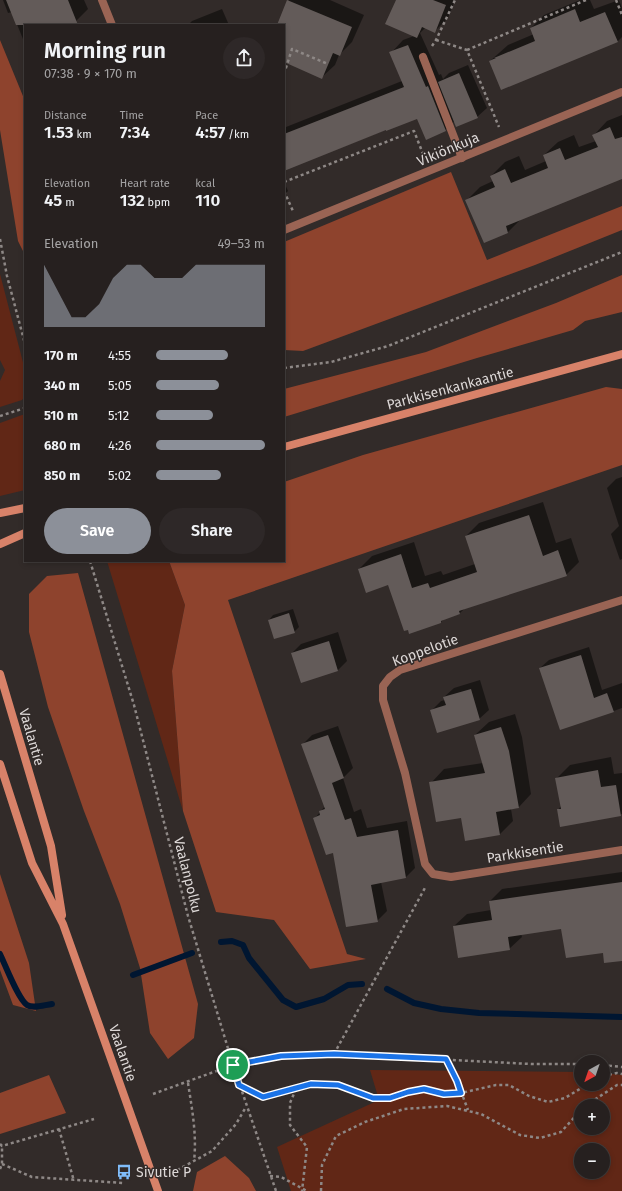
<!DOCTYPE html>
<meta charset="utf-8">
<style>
body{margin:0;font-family:"Fira Sans",sans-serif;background:#2e2828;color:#f1f3f6;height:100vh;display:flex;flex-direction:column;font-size:15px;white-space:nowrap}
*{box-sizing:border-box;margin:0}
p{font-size:13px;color:#a4a3a4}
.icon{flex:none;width:22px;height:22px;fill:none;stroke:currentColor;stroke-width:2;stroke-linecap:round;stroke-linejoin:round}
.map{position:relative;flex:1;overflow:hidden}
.drawer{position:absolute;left:24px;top:24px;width:261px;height:538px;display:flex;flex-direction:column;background:#26201f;border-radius:0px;box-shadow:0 2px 6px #0003,0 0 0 1px #423e3d}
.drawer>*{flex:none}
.needle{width:26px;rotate:220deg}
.buttons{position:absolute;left:574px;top:1055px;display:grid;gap:8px}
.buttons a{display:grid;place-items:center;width:36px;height:36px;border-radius:50%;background:#26201f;box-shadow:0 2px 6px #0003,0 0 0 1px #423e3d;font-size:20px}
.pin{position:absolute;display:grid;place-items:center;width:34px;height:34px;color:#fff;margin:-17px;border:2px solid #fff;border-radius:50%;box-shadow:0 1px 4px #0007}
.round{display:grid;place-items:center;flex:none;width:42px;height:42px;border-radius:21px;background:#2e2828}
.head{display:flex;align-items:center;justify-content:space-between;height:68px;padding:0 20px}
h1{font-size:22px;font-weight:600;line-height:30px}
.figures{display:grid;grid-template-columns:repeat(3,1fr);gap:6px;height:68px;padding:4px 20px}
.figures div{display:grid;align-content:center}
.figures b{font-size:17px;font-weight:600}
.figures small{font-size:11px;font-weight:400}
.figures p{font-size:11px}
.chart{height:112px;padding:8px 20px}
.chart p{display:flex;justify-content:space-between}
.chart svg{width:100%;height:72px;margin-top:4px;fill:#8c9099;opacity:.7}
.action{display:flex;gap:8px;margin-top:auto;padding:8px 20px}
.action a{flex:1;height:46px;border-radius:24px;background:#8c9099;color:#fff;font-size:16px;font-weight:600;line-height:46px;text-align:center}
.action a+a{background:#2e2828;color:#f1f3f6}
ul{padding:0 20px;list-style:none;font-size:13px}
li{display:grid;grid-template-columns:64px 48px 1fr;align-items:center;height:30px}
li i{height:10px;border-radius:5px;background:#8c9099}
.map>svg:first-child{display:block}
.green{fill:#612716;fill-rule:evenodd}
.forest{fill:#8e432d}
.shadow{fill:#0007}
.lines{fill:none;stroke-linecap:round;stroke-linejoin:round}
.stream{stroke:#001631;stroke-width:6}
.building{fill:#635b59}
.path{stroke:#8e8886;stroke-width:2.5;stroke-dasharray:3 3;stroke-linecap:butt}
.lane{stroke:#9a6454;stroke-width:8}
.street{stroke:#9a6454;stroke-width:8}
.secondary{stroke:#d88269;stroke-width:8}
.route-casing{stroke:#fff;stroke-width:8}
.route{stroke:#1a73e8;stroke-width:5}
.labels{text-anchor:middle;stroke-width:3;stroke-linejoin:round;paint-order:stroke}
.street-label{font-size:14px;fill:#ddd8d7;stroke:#322b29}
.poi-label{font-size:14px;fill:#ddd8d7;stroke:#322b29;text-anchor:start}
</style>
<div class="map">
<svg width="622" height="1191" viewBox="0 0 622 1191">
<rect width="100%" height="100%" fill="#322b29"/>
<path class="green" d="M 0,274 L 25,370 L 25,396 L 22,400 L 0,407 L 0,381 L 5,370 L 0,360 Z
M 22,415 L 25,415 L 25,490 L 0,496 L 0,423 Z
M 107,561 L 169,561 L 185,605 L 172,671 L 183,811 Z
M 370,1070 L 581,1072 L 581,1084 L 603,1084 L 603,1073 L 622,1075 L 622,1191 L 291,1191 L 277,1147 L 379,1100 ZM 581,1106 L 603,1106 L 603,1128 L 581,1128 ZM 581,1150 L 603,1150 L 603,1172 L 581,1172 Z"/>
<path class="forest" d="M 0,40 L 25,101 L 25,255 L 18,241 L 0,130 Z
M 451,172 L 487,260 L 622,206 L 622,230 L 535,265 L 303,351 L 284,350 L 284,242 Z
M 622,275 L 622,312 L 585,321 L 573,330 L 477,358 L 284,417 L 284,389 L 426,352 L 556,303 Z
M 606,387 L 622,389 L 622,465 L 228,600 L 347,954 L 366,959 L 310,969 L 274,920 L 216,912 L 183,811 L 172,671 L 185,605 L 169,561 L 284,561 L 284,482 L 363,455 Z
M 78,573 L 198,1004 L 194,1038 L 168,1059 L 150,1033 L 140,968 L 120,904 L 84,811 L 48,707 L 29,632 L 29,594 L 47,576 Z
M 0,874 L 29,963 L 36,1011 L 13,1005 L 0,970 Z
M 49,1075 L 66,1113 L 0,1134 L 0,1093 Z
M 225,1156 L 249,1178 L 256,1191 L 193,1191 L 197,1172 Z"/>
<path class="shadow" d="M 3,0 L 84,0 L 88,9 L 76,21 L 69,25 L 25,25 L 25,44 L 12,12 L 8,13 Z
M 289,0 L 330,0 L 364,15 L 352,42 L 339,55 L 335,65 L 322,77 L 284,61 L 284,25 L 278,25 Z
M 397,0 L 455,0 L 448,18 L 435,31 L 426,27 L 420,33 L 439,75 L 441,74 L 443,79 L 449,73 L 468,65 L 487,108 L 477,117 L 455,121 L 445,130 L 418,117 L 284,170 L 284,129 L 286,127 L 402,81 L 391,53 L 403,40 L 414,36 Z
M 580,0 L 590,0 L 594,9 L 619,0 L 622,8 L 622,37 L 617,42 L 490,61 L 508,45 L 534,34 L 531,28 L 544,15 Z
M 222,9 L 229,25 L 188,25 L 192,21 Z
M 622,115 L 622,177 L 521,219 L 508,232 L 485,242 L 467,200 L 480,187 L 493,181 L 491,176 L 505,162 L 519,156 L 525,170 L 546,161 L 544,155 L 558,142 L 574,135 L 579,147 L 596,141 L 594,135 L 607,121 Z
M 284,182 L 288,191 L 284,195 Z
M 622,477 L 622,559 L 620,560 L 611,534 L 619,526 L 607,488 L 616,479 Z
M 543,502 L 556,543 L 571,538 L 579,562 L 566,575 L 465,608 L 459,614 L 445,618 L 441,622 L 389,584 L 359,569 L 372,556 L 414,542 L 425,576 L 441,571 L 443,575 L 475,564 L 466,536 L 479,523 Z
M 293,609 L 299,627 L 294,632 L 269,620 L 273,615 Z
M 338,632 L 347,661 L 338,670 L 292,653 L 301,644 Z
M 589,647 L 602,690 L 622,683 L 622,708 L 589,720 L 540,668 L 549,660 Z
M 480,680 L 489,710 L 479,719 L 432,710 L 441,701 L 445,700 L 444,697 L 454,688 Z
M 515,714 L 522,737 L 531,794 L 518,808 L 511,809 L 513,821 L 500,834 L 462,817 L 431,783 L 444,769 L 483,763 L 475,735 L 489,722 Z
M 338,726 L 353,768 L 343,778 L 354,812 L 361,809 L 367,828 L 407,821 L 415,868 L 406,877 L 381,882 L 387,911 L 377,921 L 333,852 L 315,818 L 325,806 L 303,744 L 312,735 Z
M 611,757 L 614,774 L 622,773 L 622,814 L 561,826 L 558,810 L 561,806 L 556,779 L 570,765 Z
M 622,872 L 622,960 L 562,928 L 521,934 L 522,937 L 509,949 L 454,926 L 467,914 L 491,910 L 490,901 L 502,889 Z"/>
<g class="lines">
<path class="stream" d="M 221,942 L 232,941 L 243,945 L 249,958 L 283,1000 L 296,1007 L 324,999 L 348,985 L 362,984
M 0,954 C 5,964 18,999 27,1005 C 33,1009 44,1005 52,1004
M 133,975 L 192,953
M 387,989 L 414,1003 L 441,1009 L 479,1013 L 622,1017"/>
</g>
<path class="building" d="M 6,0 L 68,0 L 78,25 L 16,25 Z
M 287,0 L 352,27 L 340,56 L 333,53 L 322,79 L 284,62 L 284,25 L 277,25 Z
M 396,0 L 433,0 L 446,5 L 435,33 L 422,27 L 417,38 L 385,24 Z
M 575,9 L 580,22 L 605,12 L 618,42 L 501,90 L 489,61 L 496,58 L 494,58 L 535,41 L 530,28 Z
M 408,45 L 426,87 L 428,86 L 446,131 L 426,140 L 417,119 L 386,131 L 386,130 L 284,171 L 284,134 L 404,87 L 389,52 Z
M 459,73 L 478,118 L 456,127 L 438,82 Z
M 610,127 L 615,139 L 622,137 L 622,179 L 506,226 L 508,233 L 484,243 L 465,200 L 495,187 L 490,176 L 505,169 L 511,183 L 548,168 L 543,155 L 560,148 L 565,160 L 598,147 L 592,135 Z
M 529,515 L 543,556 L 558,550 L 567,576 L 459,611 L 460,614 L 441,621 L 441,623 L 409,634 L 408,630 L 404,631 L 388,585 L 366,593 L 358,569 L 401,554 L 412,588 L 428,583 L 430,588 L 477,572 L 465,536 Z
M 289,613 L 295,633 L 274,639 L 268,620 Z
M 329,641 L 338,671 L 301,683 L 291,653 Z
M 581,655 L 594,698 L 607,693 L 614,712 L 560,730 L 539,668 Z
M 471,689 L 480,720 L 437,733 L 430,710 L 446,705 L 443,697 Z
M 501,727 L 509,751 L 519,808 L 496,812 L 500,835 L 465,841 L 461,818 L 436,822 L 429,782 L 485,773 L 474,735 Z
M 328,735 L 344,778 L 332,783 L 345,820 L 351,818 L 357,837 L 398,830 L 406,878 L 371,885 L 378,922 L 346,927 L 333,853 L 326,855 L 313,818 L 320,815 L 319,811 L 325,809 L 301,744 Z
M 598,770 L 601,787 L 616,785 L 621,816 L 560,827 L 557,809 L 561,809 L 555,778 Z
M 622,882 L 622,961 L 604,963 L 603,953 L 566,958 L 561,929 L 508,937 L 510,950 L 458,958 L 453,926 L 492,920 L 489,901 Z"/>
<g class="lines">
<path class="path" d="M 616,0 L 622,15
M 436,40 L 467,50 L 499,127
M 432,46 L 436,40 L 455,0
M 467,50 L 586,0
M 284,74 L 292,49 L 328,64
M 284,182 L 414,131 L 425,159
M 284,191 L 293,211
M 0,239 L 7,276 L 25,344
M 284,368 L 331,362 L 388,346 L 622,252
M 0,416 L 25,408
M 90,561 L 134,705 L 188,916 L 233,1065 L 276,1191
M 334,1054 L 426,886
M 445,1059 L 457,1081 L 468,1110
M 603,1065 L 622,1067
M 603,1076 L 617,1073 L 622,1074
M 188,1083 C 192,1109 197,1135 194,1161
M 239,1085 L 263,1097 L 311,1084 L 338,1085 L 373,1098 L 390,1098 L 408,1092 L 424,1089 L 444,1094 L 461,1093 L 496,1085 L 509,1085 L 529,1096 L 548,1102 L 565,1098 L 588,1084
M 296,1089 L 290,1103 L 290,1125 L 307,1147 L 302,1191
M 153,1094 L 233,1065 L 281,1056 L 334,1054 L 531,1064 L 581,1064
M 585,1106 L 617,1085 L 622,1085
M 59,1129 L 74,1181
M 0,1144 L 2,1146 L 94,1119
M 2,1164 L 32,1177 L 123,1183
M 0,1169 L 2,1164 L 2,1146
M 172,1173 L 212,1151 L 236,1124 L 246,1107
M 270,1176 L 281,1177 L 307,1191
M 321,1191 L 322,1165 L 336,1136 L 365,1122 L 404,1109 L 447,1106 L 481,1114 L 520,1135 L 540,1138 L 561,1132 L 581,1110"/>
<path class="lane" d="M 423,57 L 462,158"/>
<path class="street" d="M 102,0 L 112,25
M 284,230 L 622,92
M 622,600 L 400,670 L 390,677 L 383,686 L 383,700 L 405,773 L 425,864 L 433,874 L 451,877 L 622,850"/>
<path class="secondary" d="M 284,447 L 622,354
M 0,513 L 25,508
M 0,544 L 25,533
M 0,674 L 51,846 L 62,915
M 0,764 L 32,863 L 63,924 L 158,1191"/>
</g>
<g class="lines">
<g class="route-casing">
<path id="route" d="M 334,1054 L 446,1059 L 457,1081 L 461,1093 L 444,1094 L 424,1089 L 408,1092 L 390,1098 L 373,1098 L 338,1085 L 311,1084 L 263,1097 L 239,1085 L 233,1065 L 281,1056 Z"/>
</g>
<use href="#route" class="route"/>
</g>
<defs>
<g id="bus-bare" transform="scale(1.2)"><path d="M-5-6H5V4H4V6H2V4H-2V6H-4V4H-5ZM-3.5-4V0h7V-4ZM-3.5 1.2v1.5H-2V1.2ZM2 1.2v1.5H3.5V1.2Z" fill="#80bdfa" stroke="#322b29" stroke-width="2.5" paint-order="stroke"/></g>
</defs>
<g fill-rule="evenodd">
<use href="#bus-bare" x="124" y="1172"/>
</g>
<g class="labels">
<g class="street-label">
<text transform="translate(448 149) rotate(-23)" y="5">Vikiönkuja</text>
<text transform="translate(450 388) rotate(-15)" y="5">Parkkisenkankaantie</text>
<text transform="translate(425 650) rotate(-20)" y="5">Koppelotie</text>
<text transform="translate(32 737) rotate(74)" y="5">Vaalantie</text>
<text transform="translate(525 852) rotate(-9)" y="5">Parkkisentie</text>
<text transform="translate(188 875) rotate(76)" y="5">Vaalanpolku</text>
<text transform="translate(123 1053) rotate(71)" y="5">Vaalantie</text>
</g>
<g class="poi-label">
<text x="136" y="1177">Sivutie P</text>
</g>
</g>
</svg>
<div class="buttons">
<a><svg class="needle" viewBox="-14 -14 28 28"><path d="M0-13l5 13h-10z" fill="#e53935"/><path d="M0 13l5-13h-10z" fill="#a4a3a4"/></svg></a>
<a>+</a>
<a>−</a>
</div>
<div class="pin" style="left:233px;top:1065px;background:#1e9e55"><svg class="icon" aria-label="arrive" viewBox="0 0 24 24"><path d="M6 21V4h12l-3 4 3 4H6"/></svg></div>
<section class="drawer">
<div class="head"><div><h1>Morning run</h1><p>07:38 · 9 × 170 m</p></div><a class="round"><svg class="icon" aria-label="share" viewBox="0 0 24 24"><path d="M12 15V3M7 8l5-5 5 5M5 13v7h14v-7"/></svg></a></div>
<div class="figures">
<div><p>Distance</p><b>1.53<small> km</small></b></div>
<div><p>Time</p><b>7:34</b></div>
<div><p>Pace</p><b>4:57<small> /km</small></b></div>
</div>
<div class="figures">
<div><p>Elevation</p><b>45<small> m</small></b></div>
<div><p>Heart rate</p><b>132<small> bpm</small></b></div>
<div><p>kcal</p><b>110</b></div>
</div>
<div class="chart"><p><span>Elevation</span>49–53 m</p>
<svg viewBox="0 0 160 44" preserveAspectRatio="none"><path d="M0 44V6L10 22L20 38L30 38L40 30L50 14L60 6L70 6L80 14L90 14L100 14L110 6L120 6L130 6L140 6L150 6L160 6V44z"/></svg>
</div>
<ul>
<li><b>170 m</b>4:55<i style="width:66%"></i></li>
<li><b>340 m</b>5:05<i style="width:58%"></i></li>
<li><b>510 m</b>5:12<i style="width:52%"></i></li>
<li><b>680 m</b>4:26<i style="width:100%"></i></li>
<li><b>850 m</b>5:02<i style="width:60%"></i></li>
</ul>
<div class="action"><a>Save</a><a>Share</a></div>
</section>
</div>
